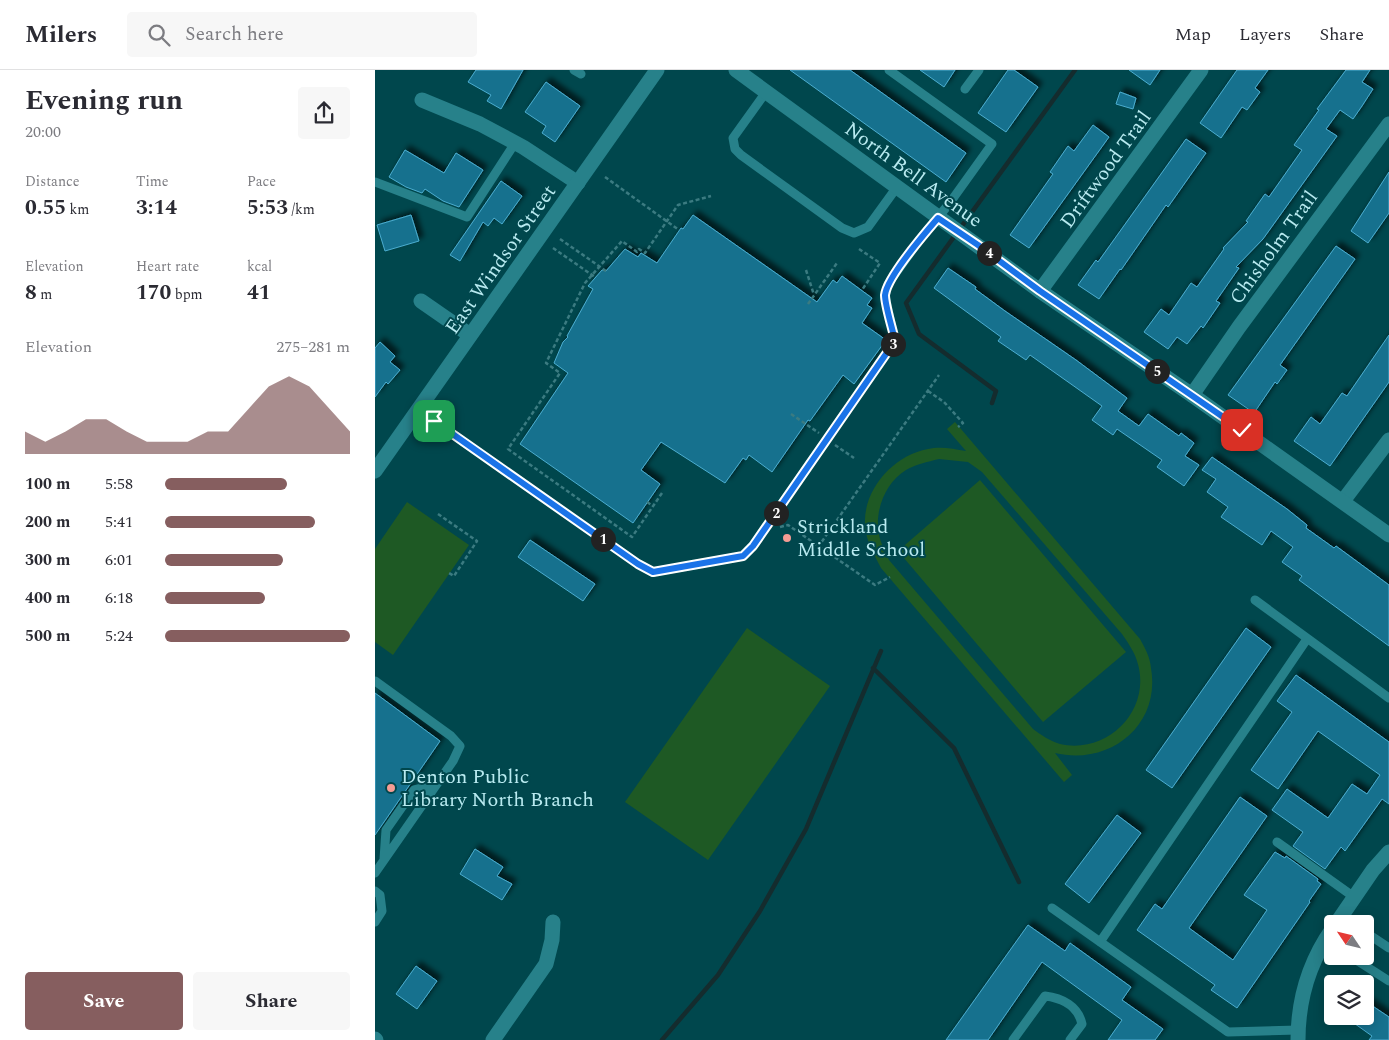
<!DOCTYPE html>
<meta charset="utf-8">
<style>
body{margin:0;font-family:Spectral,serif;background:#f7f7f7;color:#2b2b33;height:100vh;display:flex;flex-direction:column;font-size:19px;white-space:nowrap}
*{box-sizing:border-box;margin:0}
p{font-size:16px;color:#7c7c81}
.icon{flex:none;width:28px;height:28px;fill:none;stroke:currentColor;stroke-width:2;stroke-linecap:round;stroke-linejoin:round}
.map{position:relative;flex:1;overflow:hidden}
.drawer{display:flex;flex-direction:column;background:#fff;width:375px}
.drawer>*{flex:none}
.needle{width:32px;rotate:305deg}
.fabs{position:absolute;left:949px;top:845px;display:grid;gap:10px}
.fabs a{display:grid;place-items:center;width:50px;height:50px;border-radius:5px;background:#fff;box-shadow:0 2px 12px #0003;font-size:25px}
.pin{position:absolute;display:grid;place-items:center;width:42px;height:42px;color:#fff;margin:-21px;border-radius:10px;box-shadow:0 2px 8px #0006}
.km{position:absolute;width:25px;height:25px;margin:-12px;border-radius:50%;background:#222;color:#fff;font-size:14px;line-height:25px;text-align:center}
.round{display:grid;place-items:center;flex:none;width:52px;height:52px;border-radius:5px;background:#f7f7f7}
.headline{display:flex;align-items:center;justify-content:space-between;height:85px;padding:0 25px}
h1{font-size:28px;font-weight:700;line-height:38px}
.metrics{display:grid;grid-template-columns:repeat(3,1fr);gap:8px;height:85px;padding:5px 25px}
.metrics div{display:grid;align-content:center}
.metrics b{font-size:21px;font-weight:700}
.metrics small{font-size:14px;font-weight:400}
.metrics p{font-size:14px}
.chart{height:140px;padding:10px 25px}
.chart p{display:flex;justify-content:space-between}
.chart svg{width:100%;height:90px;margin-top:5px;fill:#865e5f;opacity:.7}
.cta{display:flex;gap:10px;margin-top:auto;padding:10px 25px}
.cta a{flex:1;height:58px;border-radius:5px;background:#865e5f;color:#fff;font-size:20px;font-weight:700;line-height:58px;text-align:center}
.cta a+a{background:#f7f7f7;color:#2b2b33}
ul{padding:0 25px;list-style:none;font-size:16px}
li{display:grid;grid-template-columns:80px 60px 1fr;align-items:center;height:38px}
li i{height:12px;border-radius:6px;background:#865e5f}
header{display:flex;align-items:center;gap:30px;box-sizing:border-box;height:70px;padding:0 25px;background:#fff;border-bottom:1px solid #e1e1e2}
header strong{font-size:24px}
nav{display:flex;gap:28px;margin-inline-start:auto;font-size:18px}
.search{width:350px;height:45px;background:#f7f7f7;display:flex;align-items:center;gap:12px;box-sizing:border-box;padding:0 18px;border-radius:5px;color:#7c7c81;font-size:19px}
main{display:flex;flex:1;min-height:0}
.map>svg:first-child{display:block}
.green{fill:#1e5924;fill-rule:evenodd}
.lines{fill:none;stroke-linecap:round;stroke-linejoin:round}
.stream{stroke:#142c2e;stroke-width:4.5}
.building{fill:#16718e;stroke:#4cadd0;filter:url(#shadow)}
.path{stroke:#3b7b81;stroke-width:2.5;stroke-dasharray:4 2.5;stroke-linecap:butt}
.lane{stroke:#27818a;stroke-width:9}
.street{stroke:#27818a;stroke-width:15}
.secondary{stroke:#27818a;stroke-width:15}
.route-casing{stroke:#fff;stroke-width:10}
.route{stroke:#1a73e8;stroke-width:6}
.poi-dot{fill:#f59c94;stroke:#00474d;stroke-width:2}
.labels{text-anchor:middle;stroke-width:4;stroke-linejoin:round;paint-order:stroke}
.street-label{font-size:20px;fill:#b8eaf0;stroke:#00474d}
.poi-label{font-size:20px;fill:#b8eaf0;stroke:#00474d;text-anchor:start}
</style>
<header>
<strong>Milers</strong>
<div class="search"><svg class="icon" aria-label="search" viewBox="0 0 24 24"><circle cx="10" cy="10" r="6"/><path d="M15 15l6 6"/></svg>Search here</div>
<nav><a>Map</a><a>Layers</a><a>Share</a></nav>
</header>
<main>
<section class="drawer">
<div class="headline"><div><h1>Evening run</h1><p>20:00</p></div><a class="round"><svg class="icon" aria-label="share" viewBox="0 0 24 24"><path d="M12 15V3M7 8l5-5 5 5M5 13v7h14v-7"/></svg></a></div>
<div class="metrics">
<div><p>Distance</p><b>0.55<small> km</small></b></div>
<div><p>Time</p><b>3:14</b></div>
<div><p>Pace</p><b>5:53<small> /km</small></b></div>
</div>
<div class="metrics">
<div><p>Elevation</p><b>8<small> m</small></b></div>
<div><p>Heart rate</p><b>170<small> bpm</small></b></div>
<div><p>kcal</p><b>41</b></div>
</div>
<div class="chart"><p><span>Elevation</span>275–281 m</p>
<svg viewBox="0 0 160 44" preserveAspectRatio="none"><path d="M0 44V33L10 38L20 33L30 27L40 27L50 33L60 38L70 38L80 38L90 33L100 33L110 22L120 11L130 6L140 11L150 22L160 33V44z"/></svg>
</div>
<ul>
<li><b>100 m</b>5:58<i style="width:66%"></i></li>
<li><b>200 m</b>5:41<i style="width:81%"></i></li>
<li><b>300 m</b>6:01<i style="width:64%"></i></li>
<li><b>400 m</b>6:18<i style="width:54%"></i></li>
<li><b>500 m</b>5:24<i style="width:100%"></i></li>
</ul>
<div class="cta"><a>Save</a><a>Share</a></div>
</section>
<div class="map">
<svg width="1014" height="970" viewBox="0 0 1014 970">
<defs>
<filter id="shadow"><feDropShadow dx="4.5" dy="-4.5" stdDeviation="2.5" flood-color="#0009"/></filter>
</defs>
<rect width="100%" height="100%" fill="#00474d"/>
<path class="green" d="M 580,352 L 765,569 C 770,578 775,587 776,598 C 786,656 734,696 680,683 L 697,705 L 689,712 L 506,498 C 501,488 495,478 492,467 C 481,427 515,386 553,379 C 566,376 578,379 591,381 L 572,359 ZM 564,389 L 593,392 L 607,402 L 747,564 C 753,573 759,581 762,591 C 778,639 733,685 685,674 C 675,671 666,665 658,659 L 514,490 C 511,484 508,478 506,472 C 497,447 508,414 531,400 C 541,394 552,392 564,389 Z
M 605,410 L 751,582 L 668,652 L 523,481 Z
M 32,432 L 94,475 L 18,585 L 0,572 L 0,479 Z
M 372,558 L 455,616 L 333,790 L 250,732 Z"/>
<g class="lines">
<path class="stream" d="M 617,333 L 621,321 L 544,264 L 531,233 L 700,0
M 498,598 L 579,678 L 644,812
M 287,970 L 343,905 L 385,841 L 431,759 L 506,581"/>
</g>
<path class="building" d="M 101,0 L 148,0 L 126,39 L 112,31 L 116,25 L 93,12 Z
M 415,0 L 475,0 L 591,83 L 571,112 Z
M 545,0 L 580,0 L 569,17 Z
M 633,0 L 639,0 L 663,17 L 631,62 L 603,43 Z
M 754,0 L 785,0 L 775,15 Z
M 862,0 L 893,0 L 880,18 L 885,22 L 872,40 L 867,37 L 846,68 L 825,53 Z
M 971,0 L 995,0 L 987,12 L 998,19 L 987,36 L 978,49 L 965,40 L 951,59 L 962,66 L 888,169 L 861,197 L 864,198 L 841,231 L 845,233 L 828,258 L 826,256 L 812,274 L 802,267 L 793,279 L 769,262 L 786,239 L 794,245 L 816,213 L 822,217 L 849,179 L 848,178 L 873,152 L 871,151 L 890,124 L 894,127 L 927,80 L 919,75 L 944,40 L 942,39 Z
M 171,12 L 205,36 L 180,72 L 167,63 L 171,56 L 150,42 Z
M 745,22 L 761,28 L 758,39 L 741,34 Z
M 718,55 L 734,67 L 654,178 L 635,165 L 678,104 L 675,102 L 693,76 L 699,81 Z
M 811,69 L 831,83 L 793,137 L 791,135 L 746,200 L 745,199 L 724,229 L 703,215 L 721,190 L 723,192 Z
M 30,80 L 69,103 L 81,83 L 108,100 L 84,137 L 68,131 L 50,119 L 47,123 L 31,117 L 14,107 Z
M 1014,102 L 1014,143 L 993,173 L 976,161 Z
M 126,111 L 147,126 L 127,154 L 119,148 L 113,156 L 108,152 L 85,191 L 75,185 Z
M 36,145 L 44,171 L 10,181 L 2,155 Z
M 318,145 L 442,232 L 458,210 L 462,213 L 467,206 L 497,228 L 492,235 L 497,238 L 487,253 L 511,270 L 479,314 L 468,305 L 435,351 L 433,350 L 397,402 L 374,385 L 371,390 L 368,388 L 350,413 L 286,372 L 266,400 L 285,414 L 258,453 L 145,374 L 193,303 L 179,293 L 188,272 L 193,267 L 192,266 L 218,219 L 213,216 L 227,200 L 231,201 L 250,179 L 263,187 L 266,183 L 282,193 L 306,158 L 308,159 Z
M 961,176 L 980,189 L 905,295 L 912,300 L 902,314 L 900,312 L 879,343 L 853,325 Z
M 573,198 L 601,217 L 600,219 L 630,241 L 701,290 L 752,328 L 743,341 L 764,356 L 773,344 L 804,366 L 806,363 L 819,373 L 810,386 L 824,395 L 809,416 L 782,397 L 787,390 L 742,359 L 738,365 L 717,350 L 727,336 L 655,285 L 651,290 L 623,271 L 626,267 L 559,218 Z
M 1014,265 L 1014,312 L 955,396 L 919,371 L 936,347 L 945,354 L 967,323 L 972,326 Z
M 5,272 L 20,286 L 15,292 L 25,300 L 13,314 L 11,312 L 0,327 L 0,278 Z
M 837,387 L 912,439 L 932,455 L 931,458 L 959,478 L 961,476 L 1014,515 L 1014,576 L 924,510 L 927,506 L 907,492 L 918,477 L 896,461 L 887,475 L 846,447 L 853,437 L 832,422 L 841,409 L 827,400 Z
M 155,470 L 220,514 L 208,531 L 143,487 Z
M 871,558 L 896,577 L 797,718 L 771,700 Z
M 921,605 L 1014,672 L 1014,734 L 1007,729 L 970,781 L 966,777 L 950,799 L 918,776 L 928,762 L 897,740 L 912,719 L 953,748 L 977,714 L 992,724 L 1005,705 L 943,661 L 903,719 L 876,700 L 917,642 L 902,631 Z
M 0,623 L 65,671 L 0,765 Z
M 865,727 L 892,746 L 814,858 L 858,890 L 892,840 L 869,825 L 900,782 L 910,788 L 911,786 L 943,809 L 942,811 L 946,814 L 934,831 L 935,832 L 862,938 L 836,920 L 840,915 L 762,860 L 780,834 L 787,839 Z
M 742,745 L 766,763 L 714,833 L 690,814 Z
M 100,779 L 128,797 L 122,806 L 137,814 L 127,830 L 85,804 Z
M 653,855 L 690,881 L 695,873 L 756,917 L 747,930 L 788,959 L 780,970 L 733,970 L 747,950 L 667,892 L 613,970 L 571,970 Z
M 41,896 L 62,911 L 42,939 L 21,924 Z
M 990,931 L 1014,947 L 1014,970 L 994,970 L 997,966 L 969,946 L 990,946 Z"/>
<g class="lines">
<path class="path" d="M 230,107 L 304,160
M 185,169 L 231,201
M 178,178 L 220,207
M 484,179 L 505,193 L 487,220
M 431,200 L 439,225
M 433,234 L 462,193
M 553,321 L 569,332 L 588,353 L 583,357
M 416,344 L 444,363
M 460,375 L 479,388
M 287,423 L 257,467 L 133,379 L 185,303 L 171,293 L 210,213 L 247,171 L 262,182 L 264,179 L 270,183 L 303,135 L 336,126
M 272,432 L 278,436
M 63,444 L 102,471 L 79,506 L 74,503
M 405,457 L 413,455 L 500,515 L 515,507
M 443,477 L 564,305"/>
<path class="lane" d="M 199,0 L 206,4
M 590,19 L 604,0
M 391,22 L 358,68 L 360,79 L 366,85 L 467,158 L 479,163 L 493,157 L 522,117
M 0,112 L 92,147 L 140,73
M 43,340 L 263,494 L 278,502 L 368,486 L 378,475 L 520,271 L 510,226 L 513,214 L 548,165 L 574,134 L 617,74 L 514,0
M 880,530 L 1014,628
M 0,611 L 76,666 L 85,676 L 78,691 L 0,803
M 902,772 L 979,827
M 9,789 L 11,760 L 39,720 L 60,715
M 0,821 L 5,825 L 7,841 L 0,852
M 677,838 L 853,962 L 923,960
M 966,846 L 977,854
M 990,862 L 1014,878
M 725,872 L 932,569
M 975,886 L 1014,911
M 638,970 L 670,926 C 687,928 703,936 707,954 L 695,970"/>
<path class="street" d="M 47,30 L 105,54 L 148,77 L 203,113
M 665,221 L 826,0
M 46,231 L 95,265
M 817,325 L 864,257 L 1014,54
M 968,431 L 1014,370
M 961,854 L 998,800 L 1014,782
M 118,970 L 171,894 L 177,870 L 178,852
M 923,970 C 923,929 934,892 958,858"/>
<path class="secondary" d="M 361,0 L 665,221 L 817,325 L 1014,465
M 0,401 L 282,0
M 0,969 L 1,970"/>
</g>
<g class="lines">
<g class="route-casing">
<path id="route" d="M 59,351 L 263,494 L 278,502 L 368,486 L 378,476 L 520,271 C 518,260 510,236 510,225 C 512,207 550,163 563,148 L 603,175 L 665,221 L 867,360"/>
</g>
<use href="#route" class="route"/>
</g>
<g class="poi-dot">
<circle cx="412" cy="468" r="5"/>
<circle cx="16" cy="718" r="5"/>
</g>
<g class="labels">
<g class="street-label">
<text transform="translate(730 99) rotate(-54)" y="7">Driftwood Trail</text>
<text transform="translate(539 104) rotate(36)" y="7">North Bell Avenue</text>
<text transform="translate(898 177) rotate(-54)" y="7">Chisholm Trail</text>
<text transform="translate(125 189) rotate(-55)" y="7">East Windsor Street</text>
</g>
<g class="poi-label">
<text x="422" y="463">Strickland<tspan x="422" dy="23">Middle School</tspan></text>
<text x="26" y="713">Denton Public<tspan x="26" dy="23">Library North Branch</tspan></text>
</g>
</g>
</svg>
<div class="fabs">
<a><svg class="needle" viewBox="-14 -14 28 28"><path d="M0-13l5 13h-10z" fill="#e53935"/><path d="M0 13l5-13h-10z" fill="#7c7c81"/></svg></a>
<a><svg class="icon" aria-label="layers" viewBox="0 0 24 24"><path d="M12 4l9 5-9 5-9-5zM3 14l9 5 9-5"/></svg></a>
</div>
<div class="pin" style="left:59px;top:351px;background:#1e9e55"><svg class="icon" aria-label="arrive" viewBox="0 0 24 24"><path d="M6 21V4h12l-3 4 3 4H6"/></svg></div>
<div class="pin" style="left:867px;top:360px;background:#d93025"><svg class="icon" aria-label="check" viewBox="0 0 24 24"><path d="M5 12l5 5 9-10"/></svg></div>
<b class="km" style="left:228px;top:469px">1</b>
<b class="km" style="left:401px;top:443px">2</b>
<b class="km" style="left:518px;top:274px">3</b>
<b class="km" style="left:614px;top:183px">4</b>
<b class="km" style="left:782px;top:301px">5</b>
</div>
</main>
